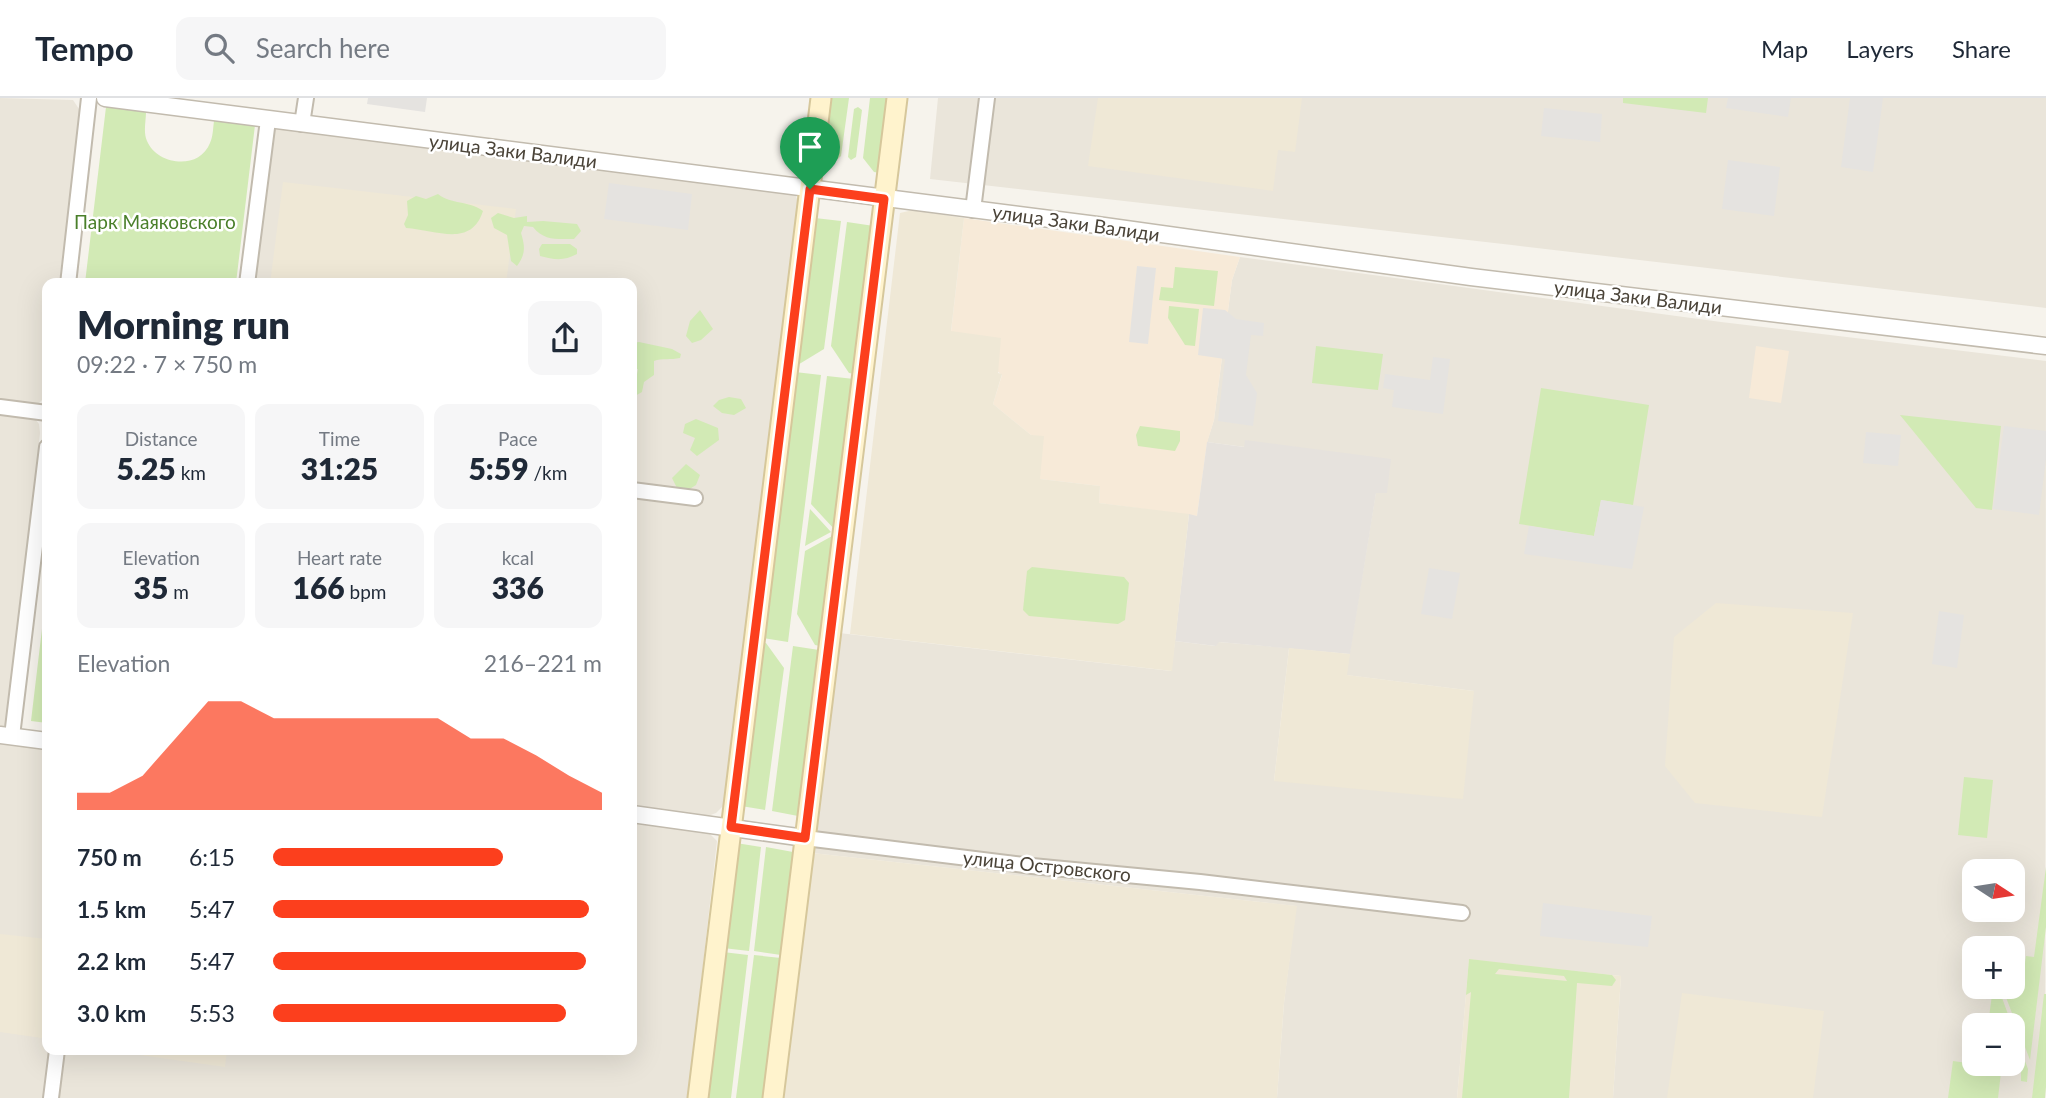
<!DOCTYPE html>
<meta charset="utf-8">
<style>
body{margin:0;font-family:Lato,sans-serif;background:#f6f6f7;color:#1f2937;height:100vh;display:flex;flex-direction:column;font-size:26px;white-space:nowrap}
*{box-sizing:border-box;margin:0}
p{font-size:23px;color:#747a83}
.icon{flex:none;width:38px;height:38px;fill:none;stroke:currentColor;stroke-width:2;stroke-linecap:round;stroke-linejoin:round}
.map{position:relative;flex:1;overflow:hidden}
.details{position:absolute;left:42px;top:180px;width:595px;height:777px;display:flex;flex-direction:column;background:#fff;border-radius:14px;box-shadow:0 7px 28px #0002}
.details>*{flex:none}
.needle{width:46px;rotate:102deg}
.buttons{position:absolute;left:1962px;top:761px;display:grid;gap:14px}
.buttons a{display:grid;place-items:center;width:63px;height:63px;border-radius:14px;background:#fff;box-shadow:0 7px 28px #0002;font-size:35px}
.pin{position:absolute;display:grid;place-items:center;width:60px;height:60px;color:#fff;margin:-72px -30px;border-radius:50% 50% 50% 0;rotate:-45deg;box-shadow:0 0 7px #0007}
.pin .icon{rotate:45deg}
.round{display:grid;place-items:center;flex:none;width:74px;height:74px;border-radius:14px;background:#f6f6f7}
.summary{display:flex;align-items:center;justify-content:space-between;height:119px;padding:0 35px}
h1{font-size:38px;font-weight:800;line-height:52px}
.figures{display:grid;grid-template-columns:repeat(3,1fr);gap:10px;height:119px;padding:7px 35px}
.figures div{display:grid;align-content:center;border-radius:14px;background:#f6f6f7;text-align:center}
.figures b{font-size:30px;font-weight:800}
.figures small{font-size:19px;font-weight:400}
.figures p{font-size:19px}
.chart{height:196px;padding:14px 35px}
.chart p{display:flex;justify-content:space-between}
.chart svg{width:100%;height:126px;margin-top:7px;fill:#fc3f1d;opacity:.7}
ul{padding:0 35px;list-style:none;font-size:23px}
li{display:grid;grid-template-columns:112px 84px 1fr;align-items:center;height:52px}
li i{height:18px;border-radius:9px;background:#fc3f1d}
header{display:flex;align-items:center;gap:42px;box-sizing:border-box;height:98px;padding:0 35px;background:#fff;border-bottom:2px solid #e0e1e3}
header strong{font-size:33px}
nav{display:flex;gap:38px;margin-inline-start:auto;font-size:24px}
.search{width:490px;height:63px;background:#f6f6f7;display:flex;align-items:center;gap:18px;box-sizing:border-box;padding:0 24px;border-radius:14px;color:#747a83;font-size:26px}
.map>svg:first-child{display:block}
.residential{fill:#eae5da;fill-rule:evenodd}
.commercial{fill:#f7ead8}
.industrial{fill:#e6e2dd}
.education{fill:#efe8d6}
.green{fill:#d2eab5;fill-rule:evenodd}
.parking{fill:#e5e3e0}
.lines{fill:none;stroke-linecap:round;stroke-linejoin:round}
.minor-casing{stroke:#c2bbae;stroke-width:18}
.tertiary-casing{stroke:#c2bbae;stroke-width:19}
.secondary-casing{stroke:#d6c79b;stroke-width:23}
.minor{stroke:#fff;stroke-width:14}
.tertiary{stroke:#fff;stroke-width:16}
.secondary{stroke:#fff3cd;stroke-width:19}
.route-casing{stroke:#fff;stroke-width:14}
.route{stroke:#fc3f1d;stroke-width:9}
.labels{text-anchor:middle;stroke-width:5;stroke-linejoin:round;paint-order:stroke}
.street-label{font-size:19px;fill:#4b4439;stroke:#fff}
.park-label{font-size:19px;fill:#4a7f2a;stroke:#fff}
</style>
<header>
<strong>Tempo</strong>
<div class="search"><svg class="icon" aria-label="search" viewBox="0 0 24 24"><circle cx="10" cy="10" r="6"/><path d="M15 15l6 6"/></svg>Search here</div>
<nav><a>Map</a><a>Layers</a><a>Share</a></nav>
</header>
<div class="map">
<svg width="2046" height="1000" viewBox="0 0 2046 1000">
<rect width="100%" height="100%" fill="#f6f3ec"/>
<path class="residential" d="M 0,0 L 73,2 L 81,14 L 59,185 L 47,186 L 47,278 L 44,300 L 34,310 L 0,306 Z
M 938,0 L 2046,0 L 2046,210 L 1512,147 L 930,81 Z
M 271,27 L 795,96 L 799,106 L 723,708 L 716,715 L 708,718 L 632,709 L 632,186 L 247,186 Z
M 1240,159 L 1721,224 L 2046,263 L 2045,1000 L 1613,1000 L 1621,878 L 1469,862 L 1457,1000 L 1277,1000 L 1284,905 L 1296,808 L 812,755 L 839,535 L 1171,573 L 1175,543 L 1215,548 L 1218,544 L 1289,550 L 1274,683 L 1474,593 L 1346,577 L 1376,394 L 1245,342 L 1245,349 L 1207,344 L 1214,322 L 1232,182 ZM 1974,774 L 2012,774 L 2012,812 L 1974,812 ZM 1974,850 L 2012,850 L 2012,889 L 1974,889 ZM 1974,928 L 2012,928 L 2012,966 L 1974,966 Z
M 0,313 L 32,317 L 39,326 L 40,335 L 9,615 L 3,631 L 0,630 Z
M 0,645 L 47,651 L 47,952 L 51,952 L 45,1000 L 0,1000 Z
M 632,723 L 707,733 L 717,743 L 688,1000 L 57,1000 L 62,952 L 632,952 Z"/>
<path class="commercial" d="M 964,120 L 1240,159 L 1232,182 L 1214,322 L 1207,345 L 1197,418 L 1099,405 L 1100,388 L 1040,381 L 1031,337 L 993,306 L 1002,277 L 951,234 Z
M 1756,248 L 1789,253 L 1781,305 L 1749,300 Z"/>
<path class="industrial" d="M 1245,342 L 1391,361 L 1387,395 L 1376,395 L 1350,556 L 1219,544 L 1216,548 L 1175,543 L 1189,416 L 1197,418 L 1207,344 L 1244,349 Z"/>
<path class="education" d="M 1098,0 L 1302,0 L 1295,54 L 1278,52 L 1273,93 L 1088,68 Z
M 283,84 L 516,111 L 506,185 L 270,186 Z
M 913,112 L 964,120 L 951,233 L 1001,240 L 998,275 L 1002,276 L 993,306 L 1031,337 L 1044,338 L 1040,381 L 1100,388 L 1099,405 L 1189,416 L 1172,573 L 850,536 L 900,115 Z
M 1716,505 L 1853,515 L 1822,719 L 1695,705 L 1665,668 L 1674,539 Z
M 1289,550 L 1350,556 L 1347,577 L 1474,593 L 1463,701 L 1274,683 Z
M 812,755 L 1297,808 L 1284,905 L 1277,1000 L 777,1000 Z
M 0,836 L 47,841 L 47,894 L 42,940 L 0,934 Z
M 1469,861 L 1621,878 L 1613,1000 L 1457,1000 Z
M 1682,895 L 1824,913 L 1813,1000 L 1667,1000 Z
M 104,952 L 227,952 L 225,969 Z"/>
<path class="green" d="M 830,0 L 849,0 L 841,58 L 829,69 L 822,69 Z
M 870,0 L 889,0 L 880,75 L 874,74 L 863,60 Z
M 1623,0 L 1708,0 L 1706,15 L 1623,5 Z
M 106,9 L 146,14 C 146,23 143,34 147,43 C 157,67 199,73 210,45 C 213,39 213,30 214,23 L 255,27 L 236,185 L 85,185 Z
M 858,9 L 862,12 L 856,59 L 851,62 L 848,59 L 854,11 Z
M 438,96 C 452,107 468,102 483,113 C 471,150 437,132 406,130 L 404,126 L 408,117 L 407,103 L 416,98 L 426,101 Z
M 498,115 L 514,120 L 527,118 L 527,124 L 543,123 L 577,126 L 581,133 L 574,141 C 557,141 544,143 533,129 L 524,128 L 521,135 C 525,148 526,156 517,168 L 511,163 L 507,137 L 494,130 L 491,120 Z
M 815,120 L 841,123 L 824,251 L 796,268 Z
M 847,124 L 874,128 L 855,276 L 849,275 L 831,248 Z
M 542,146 L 570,146 L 577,151 L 577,156 C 564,163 555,162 540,158 L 539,151 Z
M 1175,169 L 1218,173 L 1214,208 L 1159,202 L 1161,189 L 1173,190 Z
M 1169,208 L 1199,211 L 1195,248 L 1185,247 L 1168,220 Z
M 700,212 L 713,231 L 701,242 L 692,245 L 686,238 L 690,223 Z
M 639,244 L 672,251 L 681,256 L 680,260 C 671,262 662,260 654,263 L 654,277 L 644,284 L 642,294 L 635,298 L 632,296 L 632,279 L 637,276 L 638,271 L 632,272 L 632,245 Z
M 1316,248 L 1383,256 L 1378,292 L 1312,285 Z
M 795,274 L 821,277 L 788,544 L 763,540 Z
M 827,278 L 854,281 L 835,432 L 811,406 Z
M 1541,290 L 1649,307 L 1633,407 L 1601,402 L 1594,438 L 1519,426 Z
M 729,299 L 741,301 L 746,310 L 734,317 L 722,315 L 713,308 L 719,302 Z
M 1900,317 L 2001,328 L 1992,412 L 1976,410 Z
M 696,321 L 718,330 L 719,342 L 697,358 L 690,352 L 695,340 L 683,335 L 685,326 Z
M 1140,328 L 1180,333 L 1180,343 L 1175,353 L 1138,348 L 1136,337 Z
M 686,366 L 700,377 L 696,387 L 688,392 L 677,390 L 672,380 Z
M 810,411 L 831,434 L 805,448 Z
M 834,437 L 820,548 L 815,547 L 797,516 L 805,453 Z
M 1032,469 L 1124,479 L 1129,485 L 1125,522 L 1118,526 L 1029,518 L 1023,512 L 1027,473 Z
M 47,489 L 47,625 L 31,623 Z
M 763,545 L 766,545 L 784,570 L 765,712 L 741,708 Z
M 793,548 L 819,552 L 798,718 L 772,713 Z
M 1964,679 L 1993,682 L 1987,740 L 1958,737 Z
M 736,745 L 761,749 L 749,853 L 723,850 Z
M 766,749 L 793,754 L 781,857 L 754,853 Z
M 2046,769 L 2046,829 L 2030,962 L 2002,889 L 2012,889 L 2013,877 L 2023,878 L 2026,858 L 2034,859 Z
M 723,854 L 748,857 L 731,1000 L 706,1000 Z
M 754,857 L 781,860 L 764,1000 L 736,1000 Z
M 1469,861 L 1612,877 L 1616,882 L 1612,888 L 1577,885 L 1569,1000 L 1462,1000 L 1471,894 L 1466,897 ZM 1499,871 L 1564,878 L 1567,883 L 1495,876 Z
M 1993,889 L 1998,889 L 2012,927 L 1988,927 Z
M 2044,896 L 2046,896 L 2046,989 L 2045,1000 L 2032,1000 Z
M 2012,929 L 2028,971 L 2027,984 L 2021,983 L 2021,967 L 2013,966 Z
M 1953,963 L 1982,967 L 2002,966 L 1998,1000 L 1948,1000 Z"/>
<path class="parking" d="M 368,0 L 427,0 L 425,14 L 367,6 Z
M 1728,0 L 1791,0 L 1788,19 L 1726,10 Z
M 1850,0 L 1883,0 L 1873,74 L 1841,69 Z
M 1544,10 L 1602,16 L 1600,44 L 1541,38 Z
M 1728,62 L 1780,69 L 1774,118 L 1722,111 Z
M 609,85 L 692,96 L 688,132 L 604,121 Z
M 1137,168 L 1156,170 L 1148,246 L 1129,244 Z
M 1203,210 L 1225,212 L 1236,221 L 1264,225 L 1263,238 L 1251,237 L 1246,277 L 1257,295 L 1253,328 L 1218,323 L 1225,261 L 1198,257 Z
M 1433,259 L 1450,261 L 1443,316 L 1392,309 L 1394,292 L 1383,290 L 1385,276 L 1430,282 Z
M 2004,328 L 2046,333 L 2046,361 L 2039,417 L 1993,411 Z
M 1866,334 L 1901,337 L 1898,368 L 1863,365 Z
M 1601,402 L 1644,409 L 1632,471 L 1524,456 L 1529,428 L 1594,438 Z
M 1429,470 L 1460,475 L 1452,521 L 1421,516 Z
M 1939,513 L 1964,517 L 1957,570 L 1932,566 Z
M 1543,805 L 1652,818 L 1648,849 L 1540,838 Z"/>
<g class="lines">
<g class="minor-casing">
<path id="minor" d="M 302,26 L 306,0
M 973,112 L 987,0
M 68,186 L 89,0
M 247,186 L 268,22
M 0,309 L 47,315
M 632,392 L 695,400
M 12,638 L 47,349
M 805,740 L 1032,768 L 1200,784 L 1462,815
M 51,1000 L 57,952"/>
</g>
<g class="tertiary-casing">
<path id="tertiary" d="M 105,0 L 1097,127 L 1471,179 L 2046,248
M 0,637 L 47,643
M 632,716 L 805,740"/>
</g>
<g class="secondary-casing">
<path id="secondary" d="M 698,1000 L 821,0
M 773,1000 L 897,0"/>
</g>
<use href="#minor" class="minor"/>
<use href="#tertiary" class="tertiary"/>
<use href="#secondary" class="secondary"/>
</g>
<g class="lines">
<g class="route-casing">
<path id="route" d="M 810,91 L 884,101 L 805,740 L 731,729 Z"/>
</g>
<use href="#route" class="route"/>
</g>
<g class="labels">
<g class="street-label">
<text transform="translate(513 53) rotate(7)" y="7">улица Заки Валиди</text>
<text transform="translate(1076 125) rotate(8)" y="7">улица Заки Валиди</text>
<text transform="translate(1638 199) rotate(7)" y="7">улица Заки Валиди</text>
<text transform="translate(1047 768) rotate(6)" y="7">улица Островского</text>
</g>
<g class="park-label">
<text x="155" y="131">Парк Маяковского</text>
</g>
</g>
</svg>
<div class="buttons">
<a><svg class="needle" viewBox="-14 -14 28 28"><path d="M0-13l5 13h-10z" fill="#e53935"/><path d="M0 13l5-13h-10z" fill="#747a83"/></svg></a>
<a>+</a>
<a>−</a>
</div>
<div class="pin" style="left:810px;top:91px;background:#1e9e55"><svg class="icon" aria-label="arrive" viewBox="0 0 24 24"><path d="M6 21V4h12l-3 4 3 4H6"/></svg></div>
<section class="details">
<div class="summary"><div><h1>Morning run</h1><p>09:22 · 7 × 750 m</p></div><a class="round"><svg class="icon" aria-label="share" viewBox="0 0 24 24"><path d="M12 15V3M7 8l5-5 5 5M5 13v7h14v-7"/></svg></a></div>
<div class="figures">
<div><p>Distance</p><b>5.25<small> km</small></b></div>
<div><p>Time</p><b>31:25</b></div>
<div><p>Pace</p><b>5:59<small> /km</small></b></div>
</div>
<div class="figures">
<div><p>Elevation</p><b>35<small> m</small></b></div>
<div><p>Heart rate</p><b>166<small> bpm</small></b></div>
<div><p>kcal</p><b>336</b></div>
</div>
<div class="chart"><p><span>Elevation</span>216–221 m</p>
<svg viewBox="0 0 160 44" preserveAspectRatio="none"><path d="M0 44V38L10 38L20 32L30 19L40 6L50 6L60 12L70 12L80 12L90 12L100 12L110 12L120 19L130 19L140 25L150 32L160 38V44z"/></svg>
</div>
<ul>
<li><b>750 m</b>6:15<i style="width:70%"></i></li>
<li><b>1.5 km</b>5:47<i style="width:96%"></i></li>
<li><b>2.2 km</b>5:47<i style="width:95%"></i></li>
<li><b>3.0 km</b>5:53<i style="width:89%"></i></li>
</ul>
</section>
</div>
